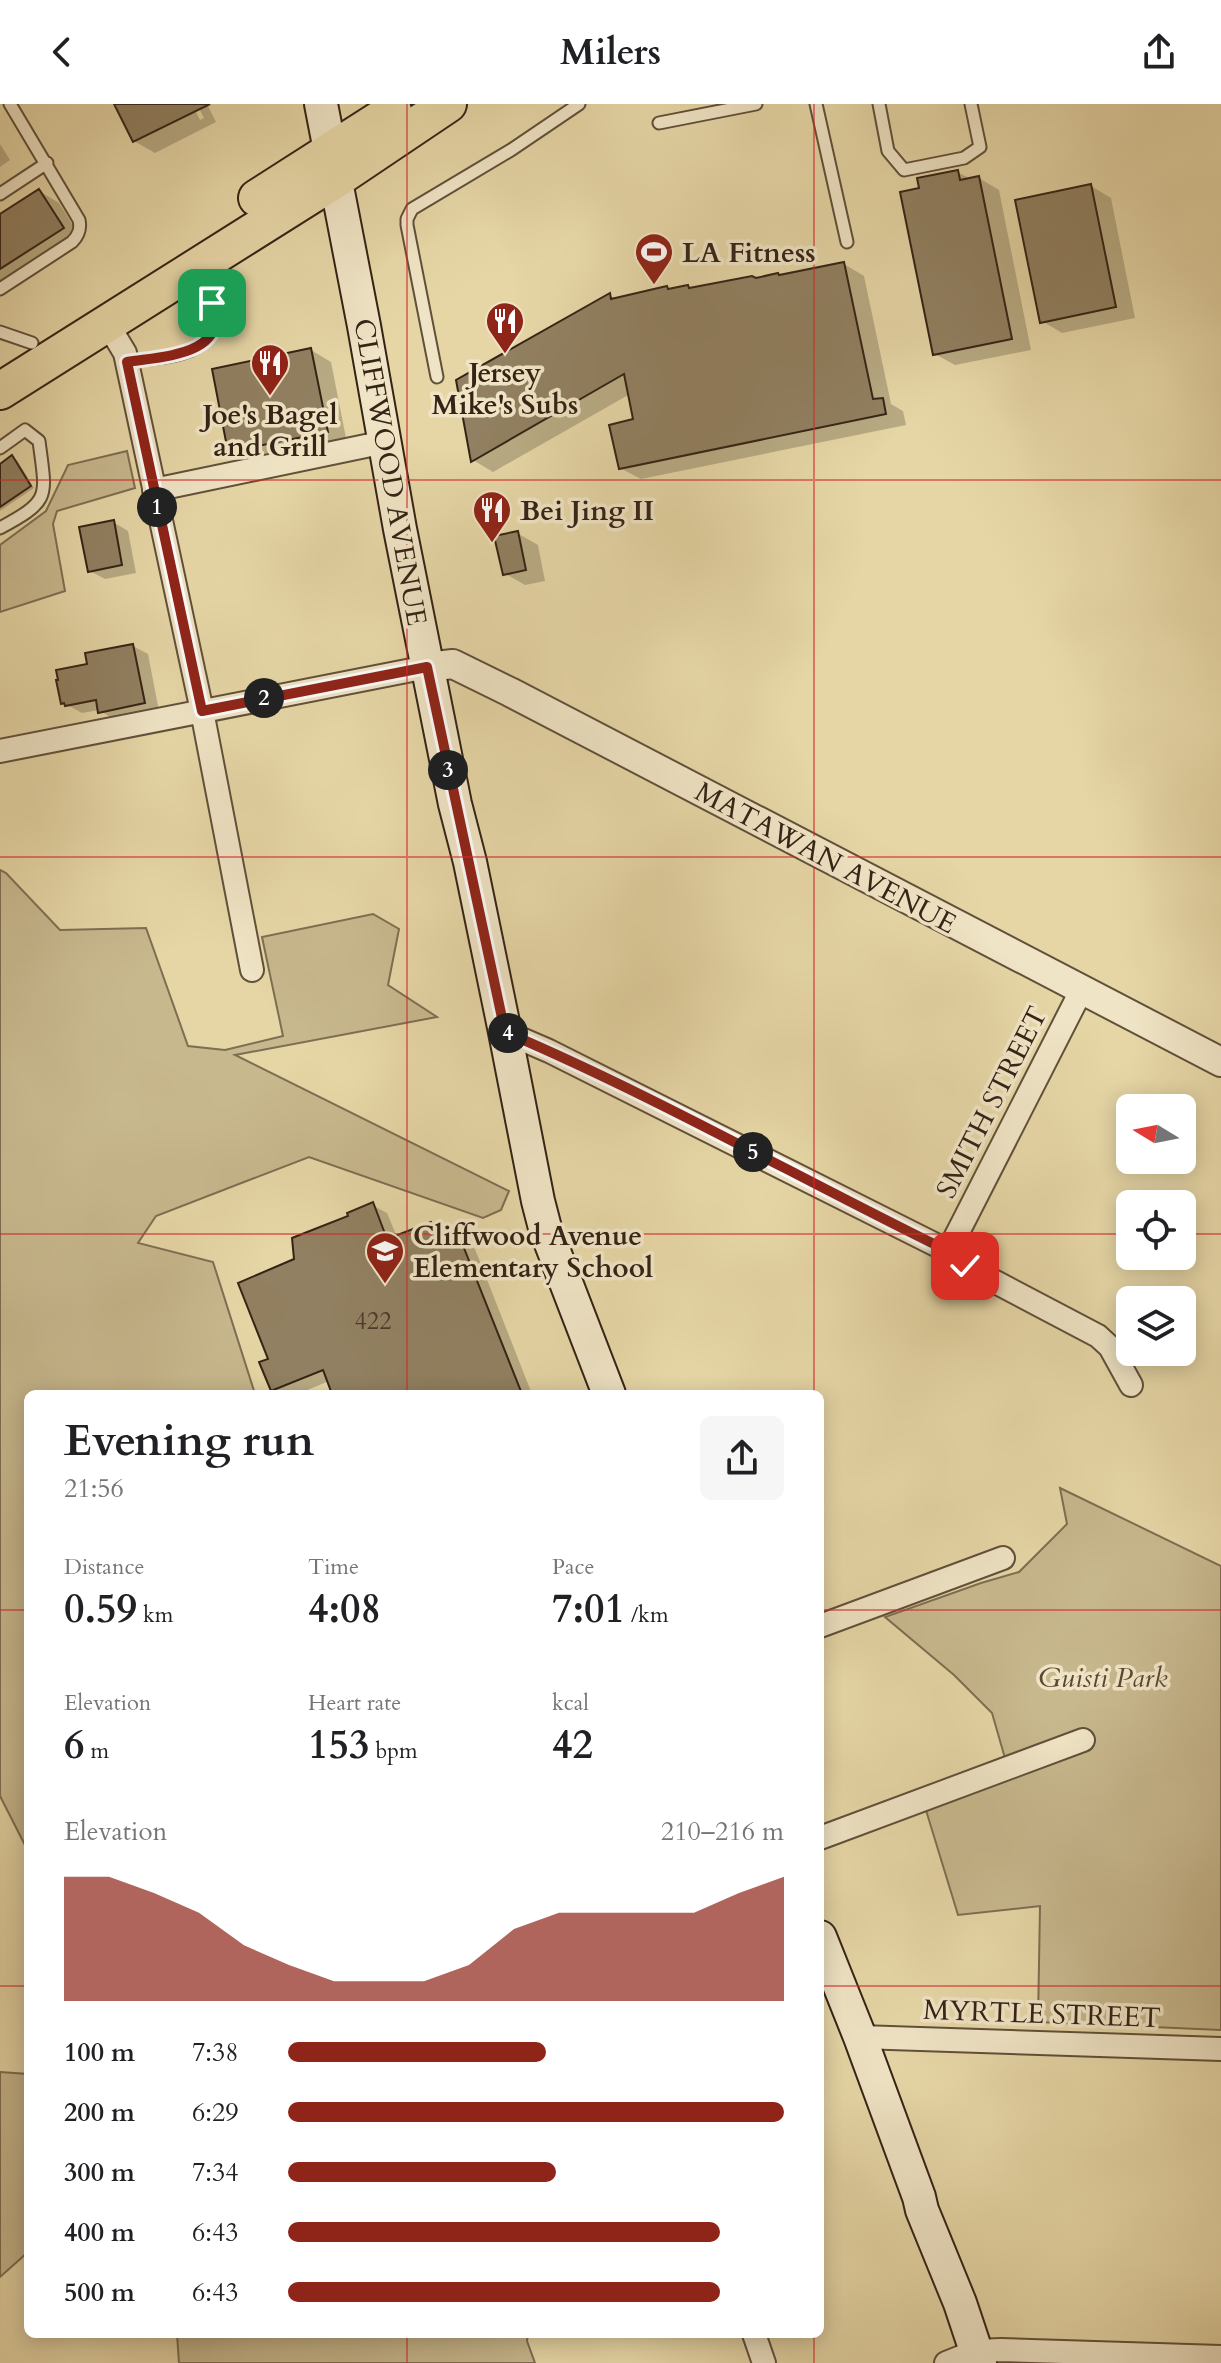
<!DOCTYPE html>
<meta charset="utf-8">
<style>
body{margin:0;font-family:Cardo,serif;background:#f6f6f6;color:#202124;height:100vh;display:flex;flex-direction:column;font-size:30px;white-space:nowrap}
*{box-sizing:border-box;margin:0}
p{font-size:26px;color:#757577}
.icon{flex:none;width:44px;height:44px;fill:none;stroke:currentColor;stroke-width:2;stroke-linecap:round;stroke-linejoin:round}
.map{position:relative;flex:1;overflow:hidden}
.sheet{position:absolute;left:24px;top:1286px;width:800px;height:948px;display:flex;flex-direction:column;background:#fff;border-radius:12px;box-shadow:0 4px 20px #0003}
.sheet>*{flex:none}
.needle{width:52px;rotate:280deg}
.fabs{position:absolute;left:1116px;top:990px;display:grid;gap:16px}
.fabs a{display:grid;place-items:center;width:80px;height:80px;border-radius:12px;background:#fff;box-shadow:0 4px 20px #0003;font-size:40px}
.pin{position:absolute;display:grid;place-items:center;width:68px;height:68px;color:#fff;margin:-34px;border-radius:16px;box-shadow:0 4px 12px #0006}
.km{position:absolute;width:40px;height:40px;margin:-20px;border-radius:50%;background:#222;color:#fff;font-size:22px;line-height:40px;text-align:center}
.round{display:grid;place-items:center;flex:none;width:84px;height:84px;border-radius:12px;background:#f6f6f6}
.head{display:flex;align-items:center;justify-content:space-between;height:136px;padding:0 40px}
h1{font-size:44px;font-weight:800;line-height:60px}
.figures{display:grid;grid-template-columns:repeat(3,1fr);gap:12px;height:136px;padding:8px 40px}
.figures div{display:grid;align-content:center}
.figures b{font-size:40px;font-weight:800}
.figures small{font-size:22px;font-weight:400}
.figures p{font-size:22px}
.chart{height:224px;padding:16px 40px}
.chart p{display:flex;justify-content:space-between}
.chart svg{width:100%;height:144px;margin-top:8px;fill:#8f2418;opacity:.7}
ul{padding:0 40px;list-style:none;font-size:26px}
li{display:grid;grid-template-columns:128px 96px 1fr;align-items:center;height:60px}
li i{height:20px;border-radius:10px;background:#8f2418}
header{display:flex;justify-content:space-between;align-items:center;height:104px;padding:0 40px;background:#fff;font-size:36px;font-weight:800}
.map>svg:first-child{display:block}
.green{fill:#c8b88e;stroke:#7e6e52;stroke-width:2}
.shadow{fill:#0003}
.building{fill:#918061;stroke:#352316;stroke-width:2}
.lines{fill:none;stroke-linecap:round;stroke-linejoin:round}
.service-casing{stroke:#61503a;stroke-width:15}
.minor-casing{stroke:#61503a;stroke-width:26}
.tertiary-casing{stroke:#61503a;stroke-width:32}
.secondary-casing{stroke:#352316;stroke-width:36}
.trunk-casing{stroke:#352316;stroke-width:40}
.service{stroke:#efe4c5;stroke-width:11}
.minor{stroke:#efe4c5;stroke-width:22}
.tertiary{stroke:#efe4c5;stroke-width:28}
.secondary{stroke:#efe4c5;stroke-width:32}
.trunk{stroke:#e6d6a6;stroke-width:36}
.route-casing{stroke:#fff;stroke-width:16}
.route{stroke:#8f2418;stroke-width:10}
.grid{fill:none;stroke:#d62828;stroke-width:2;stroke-opacity:0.55}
.labels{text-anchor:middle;stroke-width:7;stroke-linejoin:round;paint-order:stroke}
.number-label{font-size:24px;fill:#4c3a29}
.poi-label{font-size:28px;font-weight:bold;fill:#352316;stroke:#efe4c5;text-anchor:start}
.street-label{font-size:28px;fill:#352316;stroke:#efe4c5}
.park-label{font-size:28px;font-style:italic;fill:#5a4834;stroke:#efe4c5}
</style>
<header><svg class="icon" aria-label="back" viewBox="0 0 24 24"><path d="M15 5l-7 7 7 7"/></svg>Milers<svg class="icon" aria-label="share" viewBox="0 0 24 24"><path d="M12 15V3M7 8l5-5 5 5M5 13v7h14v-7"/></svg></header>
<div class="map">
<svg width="1221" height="2259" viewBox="0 0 1221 2259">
<rect width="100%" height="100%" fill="#e6d6a6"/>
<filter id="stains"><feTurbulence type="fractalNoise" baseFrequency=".0025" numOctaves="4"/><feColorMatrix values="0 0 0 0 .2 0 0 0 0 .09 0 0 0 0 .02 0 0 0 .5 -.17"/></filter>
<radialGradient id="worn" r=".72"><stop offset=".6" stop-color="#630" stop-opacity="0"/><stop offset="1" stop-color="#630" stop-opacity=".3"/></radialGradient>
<path class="green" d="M 127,347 L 135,384 L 57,407 L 53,420 L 65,487 L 0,508 L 0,441 L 46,407 L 68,361 Z
M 0,766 L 6,769 L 60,826 L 146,824 L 188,942 L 225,946 L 283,932 L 262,833 L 373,810 L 399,825 L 388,881 L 437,913 L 235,951 L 509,1087 L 501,1106 L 483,1114 L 309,1053 L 156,1112 L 138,1139 L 213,1158 L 255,1290 L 28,1290 L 28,1747 L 0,1692 Z
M 1060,1384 L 1221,1462 L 1221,1926 L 1038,1918 L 1040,1802 L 958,1811 L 925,1703 L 1011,1675 L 992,1609 L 954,1571 L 885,1513 L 981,1479 L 1019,1468 L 1067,1420 Z
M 0,1968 L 28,1970 L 28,2148 L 0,2173 Z
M 177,2230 L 528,2230 L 527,2237 L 535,2259 L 179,2259 Z"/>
<path class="shadow" d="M 116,0 L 192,0 L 200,16 L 204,14 L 197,0 L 207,0 L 216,18 L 155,49 L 134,37 Z
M 0,40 L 10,56 L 0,63 Z
M 957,68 L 971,75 L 979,74 L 999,86 L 1031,246 L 955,261 L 935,250 L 922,85 Z
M 1091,82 L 1111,94 L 1135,214 L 1062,229 L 1042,217 Z
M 39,87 L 59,99 L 82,136 L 0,189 L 0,112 Z
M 844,160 L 864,172 L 891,300 L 903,307 L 906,321 L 641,375 L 620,364 L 635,317 L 630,290 L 493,368 L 473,356 L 610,192 L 617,195 L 667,184 L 671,186 L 688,183 L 692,186 Z
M 311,246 L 331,258 L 347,339 L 250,359 L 230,347 Z
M 12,354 L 17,356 L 34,384 L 0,407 L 0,362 Z
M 113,418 L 128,427 L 136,469 L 105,475 L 90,467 Z
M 517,429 L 538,441 L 545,477 L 525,481 L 504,469 Z
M 133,542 L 148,550 L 159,607 L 115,616 L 99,606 L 82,609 L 62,598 Z
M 372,1101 L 387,1109 L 397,1133 L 431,1120 L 446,1129 L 448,1134 L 454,1138 L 460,1136 L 475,1145 L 532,1290 L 334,1290 L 329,1277 L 298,1290 L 279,1290 L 272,1286 L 271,1256 L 296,1157 L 351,1113 Z"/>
<path class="building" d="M 114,0 L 210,0 L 133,38 Z
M 958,66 L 960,76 L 979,72 L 1012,235 L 933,251 L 900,88 L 919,84 L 917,74 Z
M 1091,80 L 1116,203 L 1040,219 L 1015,96 Z
M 39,85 L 64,124 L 0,165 L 0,110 Z
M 844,158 L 873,295 L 883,294 L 886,310 L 619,365 L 609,321 L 633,315 L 624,270 L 471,358 L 456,276 L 610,189 L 611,195 L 667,182 L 668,185 L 688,181 L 689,184 L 752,172 L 756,174 L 778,169 L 779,171 Z
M 311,244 L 328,328 L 228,348 L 212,265 Z
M 12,351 L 31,382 L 0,403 L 0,360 Z
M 114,416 L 122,461 L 88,468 L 79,423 Z
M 518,427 L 526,466 L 503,471 L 494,432 Z
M 133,540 L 145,599 L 98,609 L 96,596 L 65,602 L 64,599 L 61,600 L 56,576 L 58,576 L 56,566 L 87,560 L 85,549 Z
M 373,1098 L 387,1135 L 431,1118 L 435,1129 L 440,1127 L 445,1140 L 460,1134 L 522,1290 L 332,1290 L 323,1266 L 271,1287 L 259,1258 L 268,1255 L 238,1179 L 294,1155 L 292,1134 L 348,1112 L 347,1109 Z"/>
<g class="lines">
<g class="service-casing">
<path id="service" d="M 816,0 L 847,138
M 879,0 L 888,47 L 904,66 L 964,54 L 980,43 L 971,0
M 659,19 L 756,0
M 0,90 L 47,59
M 0,185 L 72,138 C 79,131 81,125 79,116 L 10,0
M 0,228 L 32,239
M 127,258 C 158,253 212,255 215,214 C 217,194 201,186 186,177
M 437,273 L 407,121 L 407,115 L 412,105 L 511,46 L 579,0
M 0,344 L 25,326 L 39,337 C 46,393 52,396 0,424"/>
</g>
<g class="minor-casing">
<path id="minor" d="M 107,219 L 125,249 L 202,607 L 252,866
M 154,386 L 385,338
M 0,647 L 427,563
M 505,928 L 549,947 L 942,1144 L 965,1162 L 1098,1232 L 1110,1243 L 1131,1281
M 954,1136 L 1081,887
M 820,1522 L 1003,1454
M 820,1734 L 1083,1636
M 860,1933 L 1221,1945
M 754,2230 L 764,2259
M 946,2259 L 976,2247 L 1001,2246 L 1221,2253"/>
</g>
<g class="tertiary-casing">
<path id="tertiary" d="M 427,563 L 453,560 L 510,588 L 1221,958"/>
</g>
<g class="secondary-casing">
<path id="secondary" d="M 321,0 L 364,222 L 400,425 L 455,700 L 470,758 L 505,928 L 538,1097 L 545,1124 L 609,1290
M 820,1833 L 860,1933 L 919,2093 L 922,2106 L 960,2199 L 980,2259"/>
</g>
<g class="trunk-casing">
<path id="trunk" d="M 257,94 L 393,7
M 0,287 L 335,76 L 448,0"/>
</g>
<use href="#service" class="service"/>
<use href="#minor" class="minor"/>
<use href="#tertiary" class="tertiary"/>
<use href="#secondary" class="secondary"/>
<use href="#trunk" class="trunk"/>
</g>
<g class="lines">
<g class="route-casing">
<path id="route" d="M 212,199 C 230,252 162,252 127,258 L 202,607 L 427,563 L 505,928 C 655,992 797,1073 942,1144 L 965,1162"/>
</g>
<use href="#route" class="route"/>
</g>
<path class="grid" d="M 407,0 L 407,1290M 814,0 L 814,1290M 0,376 L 1221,376M 0,753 L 1221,753M 0,1130 L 1130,1130M 1182,1130 L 1221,1130M 0,1506 L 28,1506M 820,1506 L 1221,1506M 0,1882 L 28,1882M 820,1882 L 1221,1882M 407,2230 L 407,2259M 814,2230 L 814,2259"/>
<defs>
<g id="stadium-pin" transform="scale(2)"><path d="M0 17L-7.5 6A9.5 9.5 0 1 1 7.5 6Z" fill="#8f2418" stroke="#efe4c5"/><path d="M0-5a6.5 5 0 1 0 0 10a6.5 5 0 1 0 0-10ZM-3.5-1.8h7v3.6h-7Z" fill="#fff"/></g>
<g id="restaurant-pin" transform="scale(2)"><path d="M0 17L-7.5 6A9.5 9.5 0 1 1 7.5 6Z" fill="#8f2418" stroke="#efe4c5"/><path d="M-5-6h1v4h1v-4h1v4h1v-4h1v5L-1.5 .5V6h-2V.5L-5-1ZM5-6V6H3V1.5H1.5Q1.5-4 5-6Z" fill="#fff"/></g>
<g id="school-pin" transform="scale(2)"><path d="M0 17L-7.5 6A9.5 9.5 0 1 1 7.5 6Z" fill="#8f2418" stroke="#efe4c5"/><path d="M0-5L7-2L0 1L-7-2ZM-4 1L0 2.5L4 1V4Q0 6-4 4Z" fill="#fff"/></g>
</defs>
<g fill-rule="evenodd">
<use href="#stadium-pin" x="654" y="148"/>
<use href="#restaurant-pin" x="505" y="217"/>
<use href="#restaurant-pin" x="270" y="259"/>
<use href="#restaurant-pin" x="492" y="406"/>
<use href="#school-pin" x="385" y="1147"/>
</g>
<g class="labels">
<g class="number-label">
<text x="373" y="1225">422</text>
</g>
<g class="poi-label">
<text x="682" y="158">LA Fitness</text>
<text x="505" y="278" text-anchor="middle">Jersey<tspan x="505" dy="32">Mike's Subs</tspan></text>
<text x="270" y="320" text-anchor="middle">Joe's Bagel<tspan x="270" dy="32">and Grill</tspan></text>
<text x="520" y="416">Bei Jing II</text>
<text x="413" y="1141">Cliffwood Avenue<tspan x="413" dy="32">Elementary School</tspan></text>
</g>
<g class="street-label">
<text transform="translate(391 368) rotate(80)" y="10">CLIFFWOOD AVENUE</text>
<text transform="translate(826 753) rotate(28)" y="10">MATAWAN AVENUE</text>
<text transform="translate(991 998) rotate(-63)" y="10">SMITH STREET</text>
<text transform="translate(1042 1909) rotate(2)" y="10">MYRTLE STREET</text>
</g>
<g class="park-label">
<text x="1103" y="1583">Guisti Park</text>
</g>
</g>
<rect width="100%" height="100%" filter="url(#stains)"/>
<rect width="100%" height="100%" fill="url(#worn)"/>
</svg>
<div class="fabs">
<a><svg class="needle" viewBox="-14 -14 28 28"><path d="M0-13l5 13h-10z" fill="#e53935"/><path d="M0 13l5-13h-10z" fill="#757577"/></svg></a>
<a><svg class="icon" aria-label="locate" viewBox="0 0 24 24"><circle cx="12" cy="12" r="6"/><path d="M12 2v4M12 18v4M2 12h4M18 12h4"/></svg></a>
<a><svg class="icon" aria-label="layers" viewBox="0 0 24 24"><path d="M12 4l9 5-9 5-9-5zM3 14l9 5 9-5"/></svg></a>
</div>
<div class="pin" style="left:212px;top:199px;background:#1e9e55"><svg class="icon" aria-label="arrive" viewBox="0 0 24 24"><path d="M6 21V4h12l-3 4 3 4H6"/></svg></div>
<div class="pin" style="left:965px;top:1162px;background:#d93025"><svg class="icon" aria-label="check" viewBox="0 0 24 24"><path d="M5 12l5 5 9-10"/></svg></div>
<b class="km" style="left:157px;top:403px">1</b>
<b class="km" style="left:264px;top:594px">2</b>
<b class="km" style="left:448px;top:666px">3</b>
<b class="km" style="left:508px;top:929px">4</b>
<b class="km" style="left:753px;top:1048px">5</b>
<section class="sheet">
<div class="head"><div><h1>Evening run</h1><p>21:56</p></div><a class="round"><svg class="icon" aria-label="share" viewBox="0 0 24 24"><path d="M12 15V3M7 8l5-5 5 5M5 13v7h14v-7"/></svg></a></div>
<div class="figures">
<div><p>Distance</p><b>0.59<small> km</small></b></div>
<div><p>Time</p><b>4:08</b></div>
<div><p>Pace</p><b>7:01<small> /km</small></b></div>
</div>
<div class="figures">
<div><p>Elevation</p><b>6<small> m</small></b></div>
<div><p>Heart rate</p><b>153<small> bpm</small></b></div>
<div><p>kcal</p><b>42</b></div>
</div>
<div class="chart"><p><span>Elevation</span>210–216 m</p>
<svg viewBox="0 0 160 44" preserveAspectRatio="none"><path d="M0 44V6L10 6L20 11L30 17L40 27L50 33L60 38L70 38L80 38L90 33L100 22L110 17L120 17L130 17L140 17L150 11L160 6V44z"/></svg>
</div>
<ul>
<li><b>100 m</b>7:38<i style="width:52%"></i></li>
<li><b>200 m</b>6:29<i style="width:100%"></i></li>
<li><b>300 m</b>7:34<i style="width:54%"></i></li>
<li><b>400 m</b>6:43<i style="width:87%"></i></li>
<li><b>500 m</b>6:43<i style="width:87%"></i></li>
</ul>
</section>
</div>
